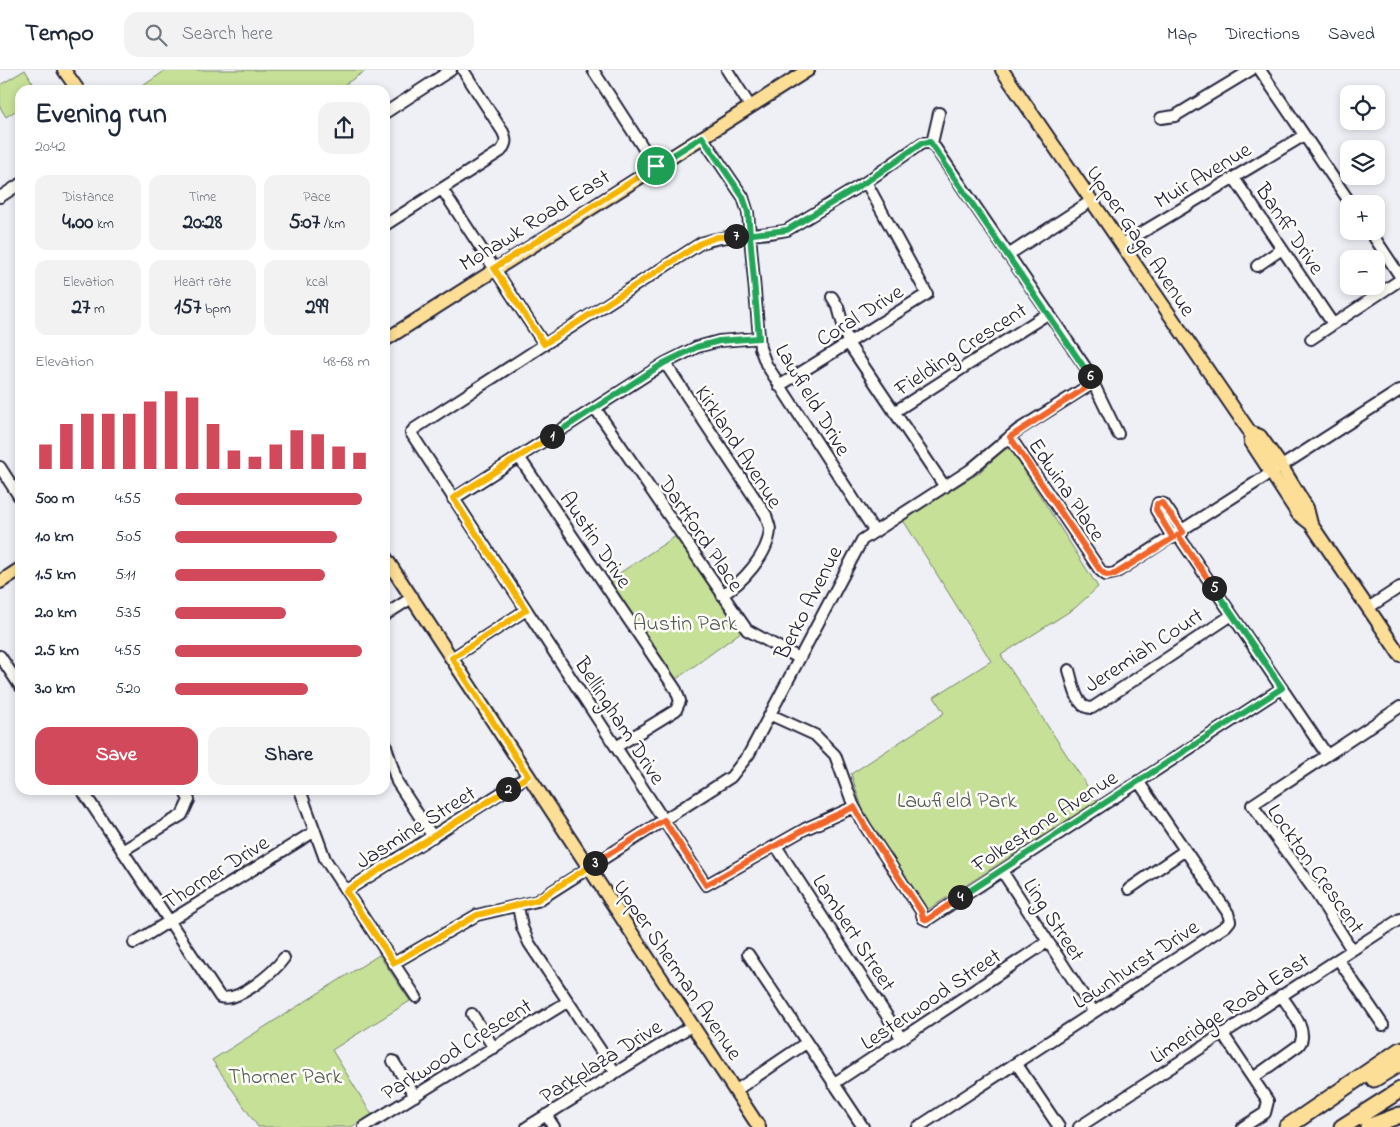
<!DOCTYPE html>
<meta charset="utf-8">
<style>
body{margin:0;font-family:"Indie Flower",sans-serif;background:#f2f2f3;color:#1f2937;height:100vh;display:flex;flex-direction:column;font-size:19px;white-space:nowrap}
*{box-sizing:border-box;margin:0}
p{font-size:16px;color:#747a83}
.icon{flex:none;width:28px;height:28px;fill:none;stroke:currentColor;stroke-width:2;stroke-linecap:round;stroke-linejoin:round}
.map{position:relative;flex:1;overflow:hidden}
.drawer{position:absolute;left:15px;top:15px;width:375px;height:710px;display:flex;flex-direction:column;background:#fff;border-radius:15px;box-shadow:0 2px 8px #0003}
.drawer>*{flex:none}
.tools{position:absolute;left:1340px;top:15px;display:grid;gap:10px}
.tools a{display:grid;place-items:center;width:45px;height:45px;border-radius:10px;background:#fff;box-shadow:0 2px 8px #0003;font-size:25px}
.pin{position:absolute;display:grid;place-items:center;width:42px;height:42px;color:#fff;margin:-21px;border:2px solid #fff;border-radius:50%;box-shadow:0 1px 5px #0007}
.km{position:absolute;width:25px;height:25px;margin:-12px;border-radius:50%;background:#222;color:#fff;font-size:14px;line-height:25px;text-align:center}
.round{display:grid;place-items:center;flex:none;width:52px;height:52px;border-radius:15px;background:#f2f2f3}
.headline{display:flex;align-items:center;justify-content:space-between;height:85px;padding:0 20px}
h1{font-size:28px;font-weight:700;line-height:38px}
.figures{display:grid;grid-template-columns:repeat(3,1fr);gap:8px;height:85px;padding:5px 20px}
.figures div{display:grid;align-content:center;border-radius:12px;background:#f2f2f3;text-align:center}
.figures b{font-size:21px;font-weight:700}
.figures small{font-size:14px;font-weight:400}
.figures p{font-size:14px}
.chart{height:140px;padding:10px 20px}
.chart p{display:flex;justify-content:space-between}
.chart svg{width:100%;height:90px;margin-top:5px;stroke:#d1495b;stroke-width:6}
.primary-button{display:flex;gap:10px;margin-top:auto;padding:10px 20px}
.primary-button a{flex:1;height:58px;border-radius:15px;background:#d1495b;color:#fff;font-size:20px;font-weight:700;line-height:58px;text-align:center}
.primary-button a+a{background:#f2f2f3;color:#1f2937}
ul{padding:0 20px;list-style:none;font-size:16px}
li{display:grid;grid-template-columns:80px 60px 1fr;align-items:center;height:38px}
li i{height:12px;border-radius:6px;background:#d1495b}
header{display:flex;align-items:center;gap:30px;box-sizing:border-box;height:70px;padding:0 25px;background:#fff;border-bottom:1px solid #e0e1e3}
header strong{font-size:24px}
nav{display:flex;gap:28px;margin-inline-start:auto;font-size:18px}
.search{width:350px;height:45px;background:#f2f2f3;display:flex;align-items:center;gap:12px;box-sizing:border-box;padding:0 18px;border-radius:15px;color:#747a83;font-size:19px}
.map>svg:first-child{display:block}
.green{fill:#c6e097;stroke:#748169}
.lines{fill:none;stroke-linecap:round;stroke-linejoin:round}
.minor-casing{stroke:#22223b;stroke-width:14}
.major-casing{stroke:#22223b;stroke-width:16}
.highway-casing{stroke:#22223b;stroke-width:19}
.minor{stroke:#fdfcf7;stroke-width:10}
.major{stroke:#fcde96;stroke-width:12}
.highway{stroke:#fcde96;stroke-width:15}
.split-1-casing{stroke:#fff;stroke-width:10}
.split-2-casing{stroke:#fff;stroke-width:10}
.split-3-casing{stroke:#fff;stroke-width:10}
.split-4-casing{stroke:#fff;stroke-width:10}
.split-5-casing{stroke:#fff;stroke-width:10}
.split-6-casing{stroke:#fff;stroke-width:10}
.split-7-casing{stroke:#fff;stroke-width:10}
.split-8-casing{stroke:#fff;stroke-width:10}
.split-1{stroke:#22a559;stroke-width:6}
.split-2{stroke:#f5b400;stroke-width:6}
.split-3{stroke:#f5b400;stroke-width:6}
.split-4{stroke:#f0652b;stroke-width:6}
.split-5{stroke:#22a559;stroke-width:6}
.split-6{stroke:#f0652b;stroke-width:6}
.split-7{stroke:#22a559;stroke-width:6}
.split-8{stroke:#f5b400;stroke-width:6}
.labels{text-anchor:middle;stroke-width:5;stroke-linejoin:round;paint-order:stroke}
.street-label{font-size:22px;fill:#22223b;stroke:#fdfcf7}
.park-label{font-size:22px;fill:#535b57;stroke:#fdfcf7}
</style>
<header>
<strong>Tempo</strong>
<div class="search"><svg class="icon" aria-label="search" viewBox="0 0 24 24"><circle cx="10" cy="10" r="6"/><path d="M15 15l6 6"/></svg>Search here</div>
<nav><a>Map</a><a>Directions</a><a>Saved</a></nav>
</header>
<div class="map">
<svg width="1400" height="1057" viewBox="0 0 1400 1057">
<rect width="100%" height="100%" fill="#eff0f6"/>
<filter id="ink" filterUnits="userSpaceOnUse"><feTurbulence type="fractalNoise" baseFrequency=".02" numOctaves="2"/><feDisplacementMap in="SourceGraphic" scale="10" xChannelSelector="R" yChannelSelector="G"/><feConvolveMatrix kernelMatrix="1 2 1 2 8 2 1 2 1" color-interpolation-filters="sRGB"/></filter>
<g filter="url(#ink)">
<path class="green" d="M 25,0 L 37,20 L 20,20 L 20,38 L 6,47 L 0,37 L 0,15 Z
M 166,0 L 367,0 L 336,20 L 137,20 Z
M 1005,378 L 1011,380 L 1098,517 L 1075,538 L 1001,585 L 1097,731 L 929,839 L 923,835 L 865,746 L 851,704 L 944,643 L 934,627 L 991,591 L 903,450 L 979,403 Z
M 676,466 L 741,562 L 675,610 L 609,510 Z
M 379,885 L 410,931 L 332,980 L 372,1045 L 351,1057 L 258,1057 L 212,990 Z"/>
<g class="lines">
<g class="minor-casing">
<path id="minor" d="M 593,0 L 655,96
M 727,0 L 750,36
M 1260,0 L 1351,134
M 385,43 L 451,0
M 939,43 L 932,73 L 1086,298 L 1118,364
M 1161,48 L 1175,46 L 1251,0
M 702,67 L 743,127 L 748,143 L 760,278 L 766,294 L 875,462
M 1234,108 L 1333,254
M 442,119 L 544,274
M 0,127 L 20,114
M 385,155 L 501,81 C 506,74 507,70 503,62 L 463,0
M 1370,161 L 1400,206
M 1121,175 L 1303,66
M 1008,185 L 1091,131
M 1257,196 L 1282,179
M 832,227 L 838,237 L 848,273 L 945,417
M 1311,269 L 1400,210
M 665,293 L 766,445 C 767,450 770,456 770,460 C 768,485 742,513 722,525
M 779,316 L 927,224 L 866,112
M 595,338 L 747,560 L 799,588
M 894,342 L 1049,243
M 1010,367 L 1100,500 L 1106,505 L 1115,503 L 1400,320
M 519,387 L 676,620 L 680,631 L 676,640 L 616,677
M 0,397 L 20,428
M 453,429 L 665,293 L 697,277 L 719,271 L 759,268
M 1178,465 L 1327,685
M 1173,468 L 1156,440 L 1158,433 L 1164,434 L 1183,462
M 1368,538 L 1400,517
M 385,545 L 413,527
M 0,586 L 20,616
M 452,588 L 526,540
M 1069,600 C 1073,613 1076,639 1092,638 L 1232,545
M 771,645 L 815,665 L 835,685 L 854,737 L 865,756 L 921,841 L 923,848 L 927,850 L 1282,618
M 385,673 L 397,712 L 433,767
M 82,720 L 220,927 C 238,933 274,902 284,888
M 300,720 L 325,789 L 416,927
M 854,737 L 805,759 L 706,815 L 411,363 L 414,359 L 701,173 C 729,163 758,167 787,160 L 866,112 L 922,73 L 932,73
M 776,776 L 902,969
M 122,781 L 182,745 L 189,730 L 184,720
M 1002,801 L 1094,942
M 1129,819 L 1184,781
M 346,821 L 528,706
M 518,836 L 522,857 L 529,873 L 615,1002
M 134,873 L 315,761
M 1352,880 L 1314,820 L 1252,735 L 1400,637
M 748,884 L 863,1057
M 1338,889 L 1383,955
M 394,893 L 477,845 L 537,831 L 731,707 L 749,684 L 862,470 L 970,400 L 1018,360 L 1093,313
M 472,944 L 494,978
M 1223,964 L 1268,1031 L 1265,1043 L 1243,1057
M 393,991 L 415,1026
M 1016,993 L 1059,1057
M 1253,1008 L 1299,975 C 1310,961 1289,938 1281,925
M 833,1014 L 1047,872
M 735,1021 L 806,973
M 546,1045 L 554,1057
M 364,1057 L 567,932
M 527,1057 L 693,955
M 918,1057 L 1226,856 L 1230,851 L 1228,843 L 1138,711
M 1079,1057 L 1400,849"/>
</g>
<g class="major-casing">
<path id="major" d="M 64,0 L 78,20
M 1002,0 L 1250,362 L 1251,372 L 1298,444 L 1311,454 L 1400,585
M 385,270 L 808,0
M 1250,362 L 1260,366 L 1282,397 L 1307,438 L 1311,454
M 385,487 L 759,1057
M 0,512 L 20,499"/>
</g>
<g class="highway-casing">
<path id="highway" d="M 1374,1009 L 1400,993
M 1287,1057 L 1400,980
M 1342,1057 L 1400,1020
M 1368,1057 L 1400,1045"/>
</g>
<use href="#minor" class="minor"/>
<use href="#major" class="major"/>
<use href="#highway" class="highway"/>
</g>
</g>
<g class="lines" filter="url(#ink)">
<g class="split-1-casing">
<path id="split-1" d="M 552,366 L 664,293 L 697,277 L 719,271 L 759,268 L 748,142 L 743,127 L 702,67 L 656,96"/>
</g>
<g class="split-2-casing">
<path id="split-2" d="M 508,719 L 528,706 L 452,588 L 526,540 L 453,428 L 552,366"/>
</g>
<g class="split-3-casing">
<path id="split-3" d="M 508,719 L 346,821 L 394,893 L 477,845 L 537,830 L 595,793"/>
</g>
<g class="split-4-casing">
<path id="split-4" d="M 595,793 L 664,750 L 706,815 L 805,759 L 854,737 L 865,756 L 921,841 L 923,848 L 927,850 L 960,827"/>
</g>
<g class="split-5-casing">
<path id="split-5" d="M 960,827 L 1282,618 L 1214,518"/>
</g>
<g class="split-6-casing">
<path id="split-6" d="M 1090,306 L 1093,313 L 1010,367 L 1100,500 L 1106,505 L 1115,504 L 1173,468 L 1156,440 L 1157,434 L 1162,433 L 1183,462 L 1178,465 L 1214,518"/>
</g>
<g class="split-7-casing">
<path id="split-7" d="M 736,166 L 787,160 L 866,112 L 922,73 L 930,72 L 1090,306"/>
</g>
<g class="split-8-casing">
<path id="split-8" d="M 656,96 L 494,198 L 544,274 L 701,173 L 717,167 L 736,166"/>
</g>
<use href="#split-1" class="split-1"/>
<use href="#split-2" class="split-2"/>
<use href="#split-3" class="split-3"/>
<use href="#split-4" class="split-4"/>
<use href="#split-5" class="split-5"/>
<use href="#split-6" class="split-6"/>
<use href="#split-7" class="split-7"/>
<use href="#split-8" class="split-8"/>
</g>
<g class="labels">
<g class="street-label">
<text transform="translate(1202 104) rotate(-31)" y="8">Muir Avenue</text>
<text transform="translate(534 149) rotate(-32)" y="8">Mohawk Road East</text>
<text transform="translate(1291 158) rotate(56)" y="8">Banff Drive</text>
<text transform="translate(1142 170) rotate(56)" y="8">Upper Gage Avenue</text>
<text transform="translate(859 244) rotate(-32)" y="8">Coral Drive</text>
<text transform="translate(960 278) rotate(-33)" y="8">Fielding Crescent</text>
<text transform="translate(814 329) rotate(59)" y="8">Lawfield Drive</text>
<text transform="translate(740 376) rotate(57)" y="8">Kirkland Avenue</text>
<text transform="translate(1068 419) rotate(56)" y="8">Edwina Place</text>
<text transform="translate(702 463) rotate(56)" y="8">Dartford Place</text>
<text transform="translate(597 469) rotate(56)" y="8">Austin Drive</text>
<text transform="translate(807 532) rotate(-63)" y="8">Berko Avenue</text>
<text transform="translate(1143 579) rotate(-33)" y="8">Jeremiah Court</text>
<text transform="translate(621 650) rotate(57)" y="8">Bellingham Drive</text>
<text transform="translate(1044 750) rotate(-33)" y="8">Folkestone Avenue</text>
<text transform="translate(415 756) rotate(-32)" y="8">Jasmine Street</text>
<text transform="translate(1317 798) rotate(55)" y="8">Lockton Crescent</text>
<text transform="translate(215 801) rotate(-32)" y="8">Thorner Drive</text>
<text transform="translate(1055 849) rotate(57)" y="8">Ling Street</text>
<text transform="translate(855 862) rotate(57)" y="8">Lambert Street</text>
<text transform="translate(1135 893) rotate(-33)" y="8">Lawnhurst Drive</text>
<text transform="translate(679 899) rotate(56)" y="8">Upper Sherman Avenue</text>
<text transform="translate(930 928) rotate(-34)" y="8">Lesterwood Street</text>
<text transform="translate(1229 937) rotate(-33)" y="8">Limeridge Road East</text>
<text transform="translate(456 978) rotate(-32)" y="8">Parkwood Crescent</text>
<text transform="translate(600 990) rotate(-32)" y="8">Parkplaza Drive</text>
</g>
<g class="park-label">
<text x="685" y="560">Austin Park</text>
<text x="957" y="737">Lawfield Park</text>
<text x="285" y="1013">Thorner Park</text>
</g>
</g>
</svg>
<div class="tools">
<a><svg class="icon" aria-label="locate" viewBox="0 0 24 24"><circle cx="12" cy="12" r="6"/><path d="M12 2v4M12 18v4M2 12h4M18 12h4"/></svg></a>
<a><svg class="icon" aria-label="layers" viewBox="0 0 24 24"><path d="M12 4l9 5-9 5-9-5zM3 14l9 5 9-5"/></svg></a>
<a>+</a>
<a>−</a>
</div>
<div class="pin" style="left:656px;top:96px;background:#1e9e55"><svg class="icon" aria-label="arrive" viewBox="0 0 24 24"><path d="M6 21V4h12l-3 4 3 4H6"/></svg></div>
<b class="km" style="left:552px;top:366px">1</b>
<b class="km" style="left:508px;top:719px">2</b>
<b class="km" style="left:595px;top:793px">3</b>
<b class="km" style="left:960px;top:827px">4</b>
<b class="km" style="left:1214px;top:518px">5</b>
<b class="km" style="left:1090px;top:306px">6</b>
<b class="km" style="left:736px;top:166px">7</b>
<section class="drawer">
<div class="headline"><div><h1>Evening run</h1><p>20:42</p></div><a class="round"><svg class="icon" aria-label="share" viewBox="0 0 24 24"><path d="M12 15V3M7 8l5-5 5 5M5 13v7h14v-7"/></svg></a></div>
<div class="figures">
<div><p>Distance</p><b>4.00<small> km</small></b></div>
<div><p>Time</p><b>20:28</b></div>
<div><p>Pace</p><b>5:07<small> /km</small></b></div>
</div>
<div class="figures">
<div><p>Elevation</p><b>27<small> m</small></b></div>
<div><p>Heart rate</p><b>157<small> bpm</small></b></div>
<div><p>kcal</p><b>299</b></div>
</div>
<div class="chart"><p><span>Elevation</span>48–68 m</p>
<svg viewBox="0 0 160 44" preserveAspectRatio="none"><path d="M5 44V32M15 44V22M25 44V17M35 44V17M45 44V17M55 44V11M65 44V6M75 44V9M85 44V22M95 44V35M105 44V38M115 44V32M125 44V25M135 44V27M145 44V33M155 44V36"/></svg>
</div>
<ul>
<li><b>500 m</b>4:55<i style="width:96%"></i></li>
<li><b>1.0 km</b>5:05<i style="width:83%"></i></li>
<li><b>1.5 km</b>5:11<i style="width:77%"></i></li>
<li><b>2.0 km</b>5:35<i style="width:57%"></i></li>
<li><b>2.5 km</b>4:55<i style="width:96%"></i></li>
<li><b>3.0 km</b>5:20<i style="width:68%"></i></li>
</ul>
<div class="primary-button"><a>Save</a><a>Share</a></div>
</section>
</div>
